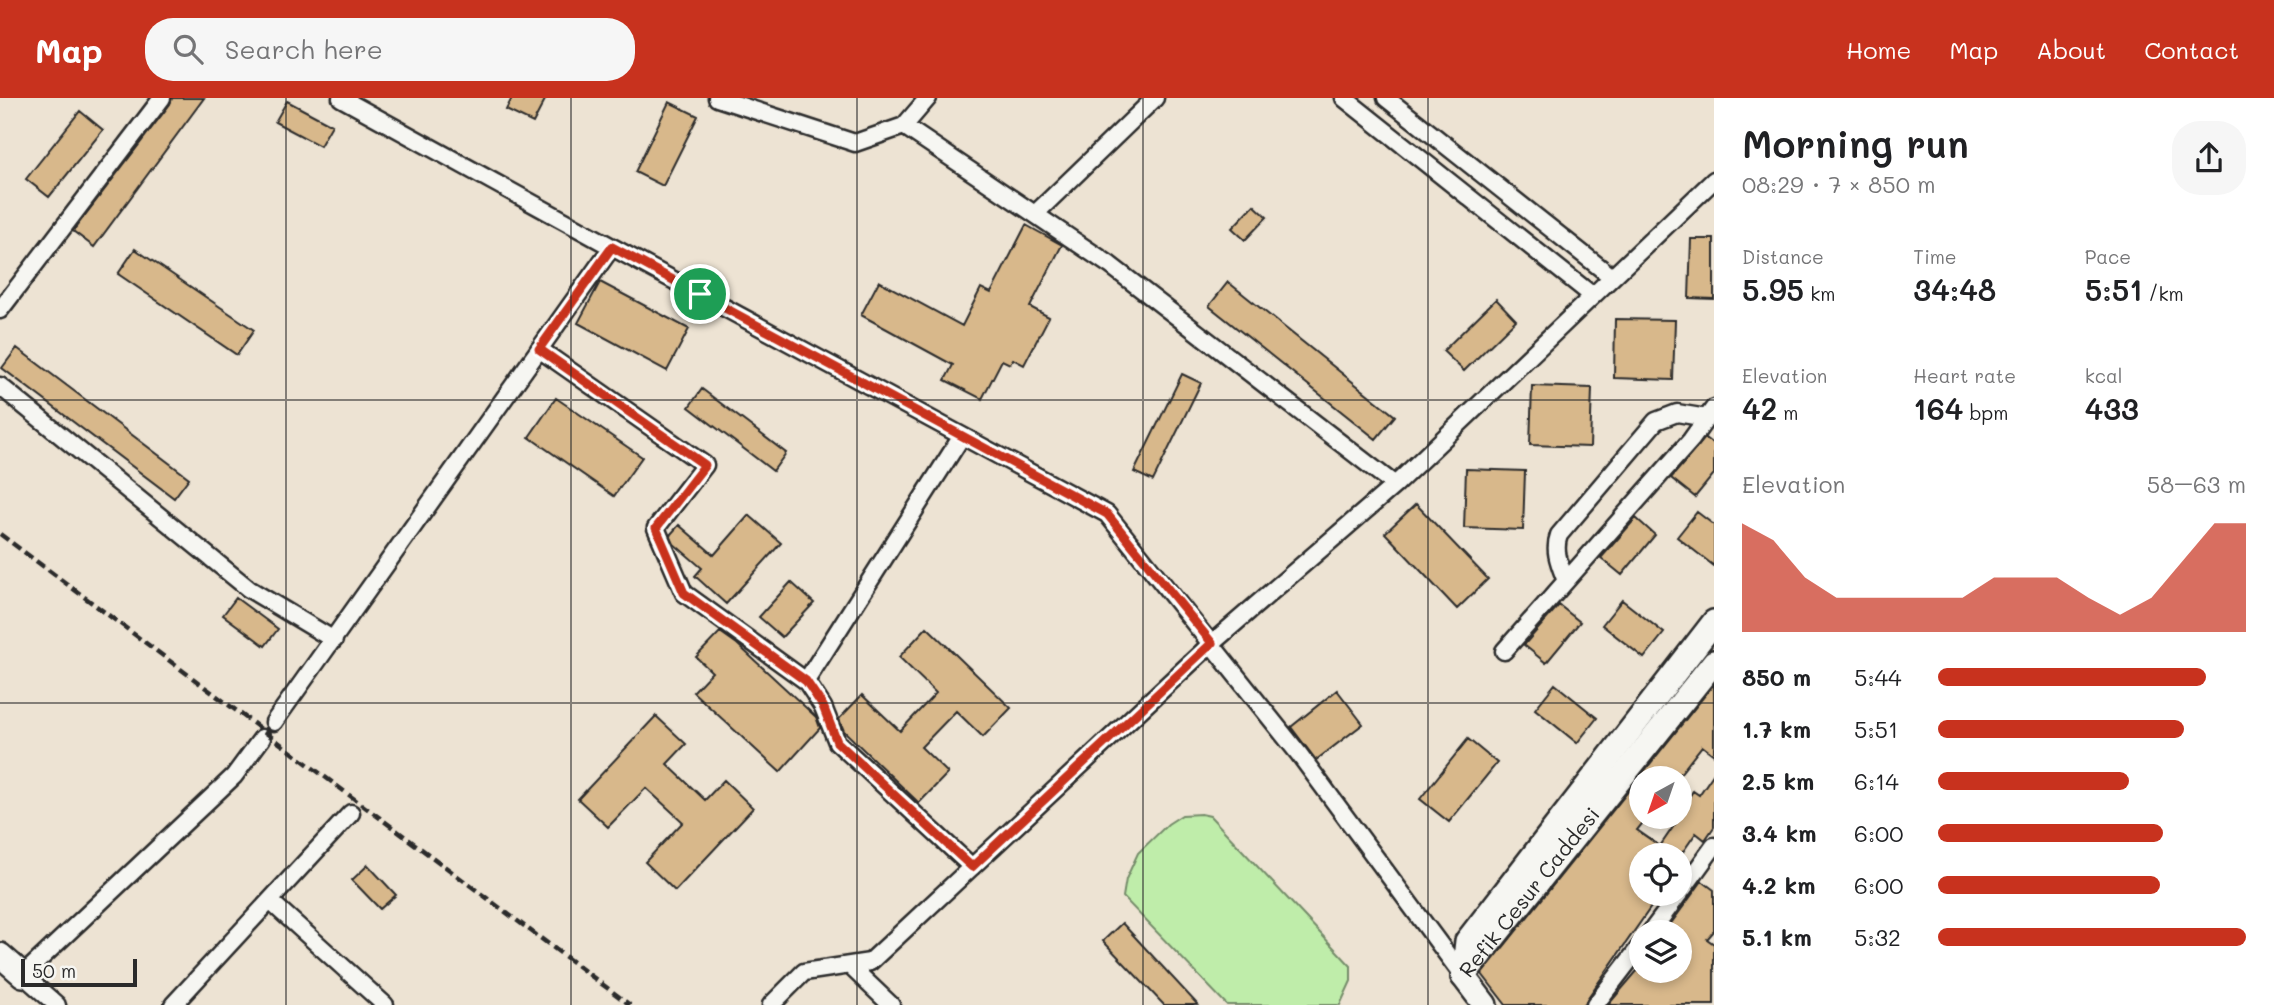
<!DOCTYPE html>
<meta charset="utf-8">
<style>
body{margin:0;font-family:Mali,sans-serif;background:#f6f6f6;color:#202124;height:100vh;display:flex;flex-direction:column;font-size:26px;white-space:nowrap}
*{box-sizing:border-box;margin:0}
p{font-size:23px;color:#757577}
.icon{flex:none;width:38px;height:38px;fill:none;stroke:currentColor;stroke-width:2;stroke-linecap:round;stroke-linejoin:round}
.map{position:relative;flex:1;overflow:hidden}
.side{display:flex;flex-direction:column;background:#fff;width:560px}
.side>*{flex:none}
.needle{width:46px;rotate:220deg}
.fabs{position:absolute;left:1629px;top:668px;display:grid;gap:14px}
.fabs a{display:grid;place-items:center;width:63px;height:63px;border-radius:50%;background:#fff;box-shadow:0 4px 10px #0003;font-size:35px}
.scale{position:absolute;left:21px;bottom:18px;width:116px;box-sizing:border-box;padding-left:7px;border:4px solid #2b2b2b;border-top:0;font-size:19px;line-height:24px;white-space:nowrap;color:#2b2b2b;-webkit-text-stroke:5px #f6f6f2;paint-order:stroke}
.pin{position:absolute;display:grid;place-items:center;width:60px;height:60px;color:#fff;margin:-30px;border:4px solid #fff;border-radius:50%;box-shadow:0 2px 7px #0007}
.round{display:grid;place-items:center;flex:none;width:74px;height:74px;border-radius:28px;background:#f6f6f6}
.overview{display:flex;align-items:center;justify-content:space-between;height:119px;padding:0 28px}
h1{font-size:38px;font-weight:600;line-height:52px}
.metrics{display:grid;grid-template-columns:repeat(3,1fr);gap:10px;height:119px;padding:7px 28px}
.metrics div{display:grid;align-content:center}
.metrics b{font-size:30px;font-weight:600}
.metrics small{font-size:19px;font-weight:400}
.metrics p{font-size:19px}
.chart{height:196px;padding:14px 28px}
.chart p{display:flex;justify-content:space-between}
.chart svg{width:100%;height:126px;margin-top:7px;fill:#c8321e;opacity:.7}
ul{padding:0 28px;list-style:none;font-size:23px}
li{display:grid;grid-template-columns:112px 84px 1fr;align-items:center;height:52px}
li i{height:18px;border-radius:9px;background:#c8321e}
header{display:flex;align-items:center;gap:42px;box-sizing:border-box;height:98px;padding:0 35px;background:#c8321e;color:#fff}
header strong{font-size:33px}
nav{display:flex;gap:38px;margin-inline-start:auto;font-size:24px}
.search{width:490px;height:63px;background:#f6f6f6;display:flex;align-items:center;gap:18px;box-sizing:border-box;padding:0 24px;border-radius:28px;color:#757577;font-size:26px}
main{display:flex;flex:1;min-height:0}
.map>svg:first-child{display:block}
.green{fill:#bfedaa;stroke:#758c6a;stroke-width:2}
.building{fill:#d8b88b;stroke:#2b2b2b;stroke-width:2}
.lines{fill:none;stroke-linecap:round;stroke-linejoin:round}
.street-casing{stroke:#2b2b2b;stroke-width:21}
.secondary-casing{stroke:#2b2b2b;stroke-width:28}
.street{stroke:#f6f6f2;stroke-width:16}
.secondary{stroke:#f6f6f2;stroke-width:23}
.rail{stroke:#2b2b2b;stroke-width:4.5;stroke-dasharray:10 5;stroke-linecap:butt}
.route-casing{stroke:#fff;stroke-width:14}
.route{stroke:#c8321e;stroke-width:9}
.grid{fill:none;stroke:#2b2b2b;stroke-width:2;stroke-opacity:0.55}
.labels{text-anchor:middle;stroke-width:6;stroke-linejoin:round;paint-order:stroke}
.street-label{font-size:21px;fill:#2b2b2b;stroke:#f6f6f2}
</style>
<header>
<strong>Map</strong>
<div class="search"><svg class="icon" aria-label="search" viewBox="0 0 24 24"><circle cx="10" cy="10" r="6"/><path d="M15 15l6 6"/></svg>Search here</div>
<nav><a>Home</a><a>Map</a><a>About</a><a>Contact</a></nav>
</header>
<main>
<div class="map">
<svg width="1714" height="907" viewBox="0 0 1714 907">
<rect width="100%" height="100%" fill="#ede3d3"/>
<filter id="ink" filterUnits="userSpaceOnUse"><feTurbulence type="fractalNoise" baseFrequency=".0143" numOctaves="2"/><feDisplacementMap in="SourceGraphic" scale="14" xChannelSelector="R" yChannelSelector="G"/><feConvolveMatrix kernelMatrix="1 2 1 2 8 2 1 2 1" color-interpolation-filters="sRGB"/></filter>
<g filter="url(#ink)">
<path class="green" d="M 1201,716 L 1210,718 L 1351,868 L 1351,883 L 1340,907 L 1227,907 L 1123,799 L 1126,781 L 1138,755 L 1168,726 L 1182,717 Z"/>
<path class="building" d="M 172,0 L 204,0 L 94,149 L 73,133 L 170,6 Z
M 512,0 L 546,0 L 533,25 L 506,12 Z
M 287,3 L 332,27 L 320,48 L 275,24 Z
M 669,4 L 698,18 L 663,88 L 635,74 Z
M 80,13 L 103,32 L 49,99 L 26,81 Z
M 1254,107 L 1267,119 L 1245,142 L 1232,130 Z
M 1026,127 L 1062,147 L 1030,209 L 1049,219 L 1024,267 L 1013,261 L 1010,266 L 1002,262 L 982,301 L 945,282 L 953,267 L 861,217 L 879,183 L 962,228 L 981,190 L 991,195 Z
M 1691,141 L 1714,141 L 1714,201 L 1689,200 Z
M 135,151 L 254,232 L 237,257 L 118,176 Z
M 600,184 L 689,231 L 667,273 L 578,225 Z
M 1228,184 L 1395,318 L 1376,341 L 1209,208 Z
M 1496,201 L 1516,222 L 1464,273 L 1443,253 Z
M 1615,221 L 1675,222 L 1673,282 L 1614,280 Z
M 17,250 L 189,380 L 174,400 L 2,270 Z
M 1182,276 L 1201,285 L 1153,383 L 1134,374 Z
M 1532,288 L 1592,290 L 1590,349 L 1530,347 Z
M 702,291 L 786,355 L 773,373 L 689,309 Z
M 556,300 L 642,359 L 614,398 L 529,339 Z
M 1705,340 L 1714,347 L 1714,376 L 1695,399 L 1671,380 Z
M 1466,371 L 1525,373 L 1523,432 L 1464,430 Z
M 1416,406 L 1488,481 L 1457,511 L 1385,435 Z
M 1697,414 L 1714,427 L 1714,468 L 1677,439 Z
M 749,417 L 781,445 L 726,506 L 695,478 L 702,470 L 674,446 L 670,437 L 679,427 L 714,457 Z
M 1636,420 L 1655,437 L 1622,477 L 1601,460 Z
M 791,484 L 814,505 L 782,539 L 759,519 Z
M 236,500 L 278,531 L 265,548 L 223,517 Z
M 1622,502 L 1664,535 L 1644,560 L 1602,527 Z
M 1559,507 L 1580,524 L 1546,565 L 1524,547 Z
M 927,529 L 1011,610 L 983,639 L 956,613 L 921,649 L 948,675 L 919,705 L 844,633 L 839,621 L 862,597 L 900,633 L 936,595 L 899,559 Z
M 720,534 L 737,546 L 816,619 L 820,630 L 780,674 L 693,594 L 712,574 L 696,559 Z
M 1555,586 L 1597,620 L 1577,645 L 1535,611 Z
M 1714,586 L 1714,657 L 1702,648 L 1676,681 L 1642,681 L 1642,726 L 1637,732 L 1660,748 L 1680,719 L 1680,713 L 1693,693 L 1699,697 L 1714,675 L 1714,729 L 1705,742 L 1696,735 L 1680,758 L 1642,758 L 1642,796 L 1660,796 L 1587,901 L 1585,907 L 1506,907 L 1482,876 Z
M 1337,592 L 1363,626 L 1316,662 L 1291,629 Z
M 656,618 L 686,646 L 667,666 L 705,702 L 724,682 L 753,710 L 675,793 L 645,764 L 683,724 L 646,690 L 608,729 L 578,701 Z
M 1468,641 L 1497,665 L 1449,724 L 1420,701 Z
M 368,767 L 396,797 L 380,811 L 352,782 Z
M 1702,783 L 1714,792 L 1714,833 L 1707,841 L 1714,846 L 1714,907 L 1608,907 L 1637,873 L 1680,873 L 1680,835 L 1664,835 Z
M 1122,825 L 1198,907 L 1164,907 L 1103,843 Z"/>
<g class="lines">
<g class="street-casing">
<path id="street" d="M 341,0 L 612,149 L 1107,416 L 1299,656 L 1463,878
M 717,0 L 855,45 L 904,28 L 1110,167 L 1395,387
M 1344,0 L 1593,198
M 1386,0 L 1612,179
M 904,28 L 928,0
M 1035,116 L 1155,0
M 0,212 L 162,0
M 539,251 L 705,367 L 656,430 L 684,495 L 806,583 L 823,609 L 837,644 L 972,769
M 0,288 L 249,491 L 334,542
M 1566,483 C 1560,467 1553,453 1559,437 L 1656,323 L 1677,315 L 1707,320
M 1504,553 L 1691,342 L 1714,310
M 806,583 L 962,338
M 274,624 L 612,149
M 1680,795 L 1714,748
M 270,803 L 385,907
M 1650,835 L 1679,796
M 849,867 L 891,907
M 57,907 L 23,877 L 234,678 L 262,640
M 173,907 L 351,715
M 771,907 L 804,874 L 870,864 L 1212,545 L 1395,387 L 1714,82
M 1595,907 L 1642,846"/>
</g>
<g class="secondary-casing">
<g id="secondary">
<path d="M 0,857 L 23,877"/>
<path d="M 1463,878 L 1467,843 L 1714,524"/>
<path id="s1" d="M 1463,878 L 1714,564"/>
<path d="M 1463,878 L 1485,907"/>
</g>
</g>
<use href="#street" class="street"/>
<use href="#secondary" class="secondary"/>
<path class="rail" d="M 0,436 L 630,907"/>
</g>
</g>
<g class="lines" filter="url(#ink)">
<g class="route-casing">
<path id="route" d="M 612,149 L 1107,416 L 1212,545 L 972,769 L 837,644 L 823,608 L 806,583 L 684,495 L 656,430 L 705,367 L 539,251 Z"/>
</g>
<use href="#route" class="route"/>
</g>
<path class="grid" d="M 286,0 L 286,907M 571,0 L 571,907M 857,0 L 857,907M 1143,0 L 1143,907M 1428,0 L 1428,907M 0,302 L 1714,302M 0,605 L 1714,605"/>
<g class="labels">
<g class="street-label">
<text dy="7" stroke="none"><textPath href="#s1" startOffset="107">Refik Cesur Caddesi</textPath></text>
</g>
</g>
</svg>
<div class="fabs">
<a><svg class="needle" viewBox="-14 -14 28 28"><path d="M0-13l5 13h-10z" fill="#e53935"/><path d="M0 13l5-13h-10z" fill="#757577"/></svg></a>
<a><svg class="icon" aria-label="locate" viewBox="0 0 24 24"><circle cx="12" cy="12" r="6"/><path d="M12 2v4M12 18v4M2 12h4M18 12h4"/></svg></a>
<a><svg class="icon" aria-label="layers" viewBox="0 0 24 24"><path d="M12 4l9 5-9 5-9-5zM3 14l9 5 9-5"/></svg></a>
</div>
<div class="scale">50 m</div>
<div class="pin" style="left:700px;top:196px;background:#1e9e55"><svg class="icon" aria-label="arrive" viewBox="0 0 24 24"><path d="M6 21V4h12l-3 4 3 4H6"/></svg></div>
</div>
<section class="side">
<div class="overview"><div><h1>Morning run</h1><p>08:29 · 7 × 850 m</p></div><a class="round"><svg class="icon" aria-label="share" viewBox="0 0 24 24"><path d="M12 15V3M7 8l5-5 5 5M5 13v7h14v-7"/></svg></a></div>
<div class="metrics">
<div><p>Distance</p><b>5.95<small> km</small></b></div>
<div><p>Time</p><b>34:48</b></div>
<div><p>Pace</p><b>5:51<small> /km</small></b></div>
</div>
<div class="metrics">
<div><p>Elevation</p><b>42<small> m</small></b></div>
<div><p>Heart rate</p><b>164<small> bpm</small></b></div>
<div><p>kcal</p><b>433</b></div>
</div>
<div class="chart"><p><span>Elevation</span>58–63 m</p>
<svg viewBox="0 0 160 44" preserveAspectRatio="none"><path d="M0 44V6L10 12L20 25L30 32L40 32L50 32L60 32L70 32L80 25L90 25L100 25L110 32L120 38L130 32L140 19L150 6L160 6V44z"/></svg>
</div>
<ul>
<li><b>850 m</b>5:44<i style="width:87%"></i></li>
<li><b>1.7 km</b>5:51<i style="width:80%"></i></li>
<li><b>2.5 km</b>6:14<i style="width:62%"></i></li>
<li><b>3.4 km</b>6:00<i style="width:73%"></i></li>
<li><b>4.2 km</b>6:00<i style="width:72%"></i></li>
<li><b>5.1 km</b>5:32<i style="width:100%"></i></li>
</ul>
</section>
</main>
